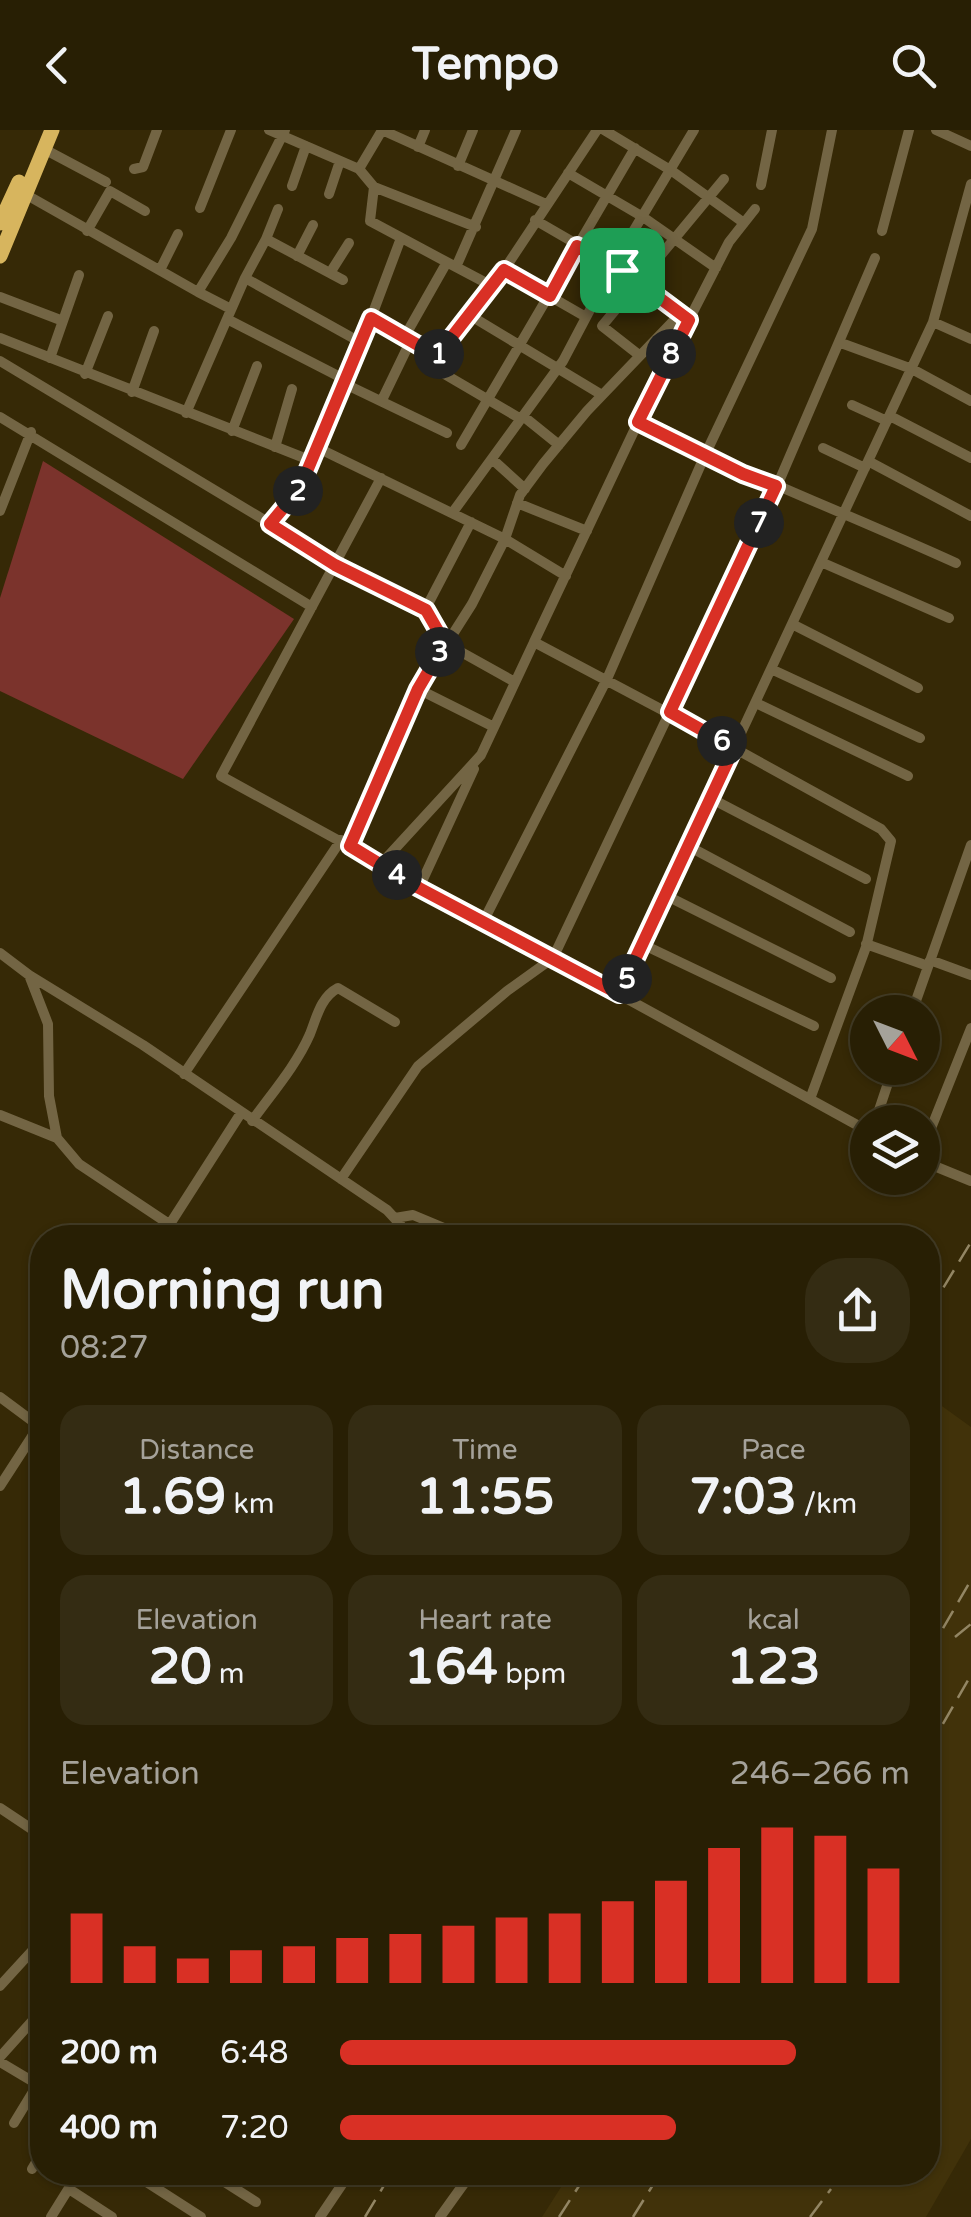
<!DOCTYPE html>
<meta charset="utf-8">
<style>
body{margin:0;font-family:"Varela Round",sans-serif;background:#342c13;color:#f1f3f6;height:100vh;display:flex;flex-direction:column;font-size:38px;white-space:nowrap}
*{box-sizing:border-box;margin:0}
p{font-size:32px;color:#a5a29a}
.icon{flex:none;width:55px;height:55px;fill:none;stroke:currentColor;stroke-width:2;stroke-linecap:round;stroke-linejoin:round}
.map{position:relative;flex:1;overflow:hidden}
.side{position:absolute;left:30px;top:1095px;width:910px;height:960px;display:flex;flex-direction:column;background:#281f04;border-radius:40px;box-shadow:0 2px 8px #0004,0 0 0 2px #443d26}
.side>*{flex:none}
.needle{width:65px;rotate:132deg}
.buttons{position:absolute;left:850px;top:865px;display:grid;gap:20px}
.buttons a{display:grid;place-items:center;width:90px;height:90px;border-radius:50%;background:#281f04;box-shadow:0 2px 8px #0004,0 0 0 2px #443d26;font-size:50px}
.pin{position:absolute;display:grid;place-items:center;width:85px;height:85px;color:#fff;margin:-42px;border-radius:20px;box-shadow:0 5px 15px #0006}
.km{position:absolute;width:50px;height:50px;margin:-25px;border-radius:50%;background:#222;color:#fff;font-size:28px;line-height:50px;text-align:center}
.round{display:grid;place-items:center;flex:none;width:105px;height:105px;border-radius:40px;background:#342c13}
.head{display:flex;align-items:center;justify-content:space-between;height:170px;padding:0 30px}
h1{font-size:55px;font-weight:700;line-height:75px}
.stats{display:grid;grid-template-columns:repeat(3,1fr);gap:15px;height:170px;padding:10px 30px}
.stats div{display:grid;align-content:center;border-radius:25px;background:#342c13;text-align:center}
.stats b{font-size:50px;font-weight:700}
.stats small{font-size:28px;font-weight:400}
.stats p{font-size:28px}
.chart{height:280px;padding:20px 30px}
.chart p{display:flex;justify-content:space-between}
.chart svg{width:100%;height:180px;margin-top:10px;stroke:#d93025;stroke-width:6}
ul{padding:0 30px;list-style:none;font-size:32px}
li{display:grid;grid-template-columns:160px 120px 1fr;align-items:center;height:75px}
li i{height:25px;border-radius:12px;background:#d93025}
header{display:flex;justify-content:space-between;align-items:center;height:130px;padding:0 30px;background:#281f04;font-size:45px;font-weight:700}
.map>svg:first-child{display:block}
.built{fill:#41320a}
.green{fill:#7b332c}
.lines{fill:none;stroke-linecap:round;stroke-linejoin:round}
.minor{stroke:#736544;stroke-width:10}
.highway{stroke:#d7b55e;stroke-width:15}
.rail{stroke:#938664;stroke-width:2.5;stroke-dasharray:20 10;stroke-linecap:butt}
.route-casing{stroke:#fff;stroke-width:20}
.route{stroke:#d93025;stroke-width:12}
</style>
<header><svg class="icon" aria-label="back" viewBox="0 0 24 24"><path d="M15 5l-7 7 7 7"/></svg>Tempo<svg class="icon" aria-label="search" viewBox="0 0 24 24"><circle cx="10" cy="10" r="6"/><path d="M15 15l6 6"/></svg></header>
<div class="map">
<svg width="971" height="2087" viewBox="0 0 971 2087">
<rect width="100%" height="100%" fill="#362906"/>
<path class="built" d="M 928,1266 L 971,1297 L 971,2009 L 926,2087 L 542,2087 L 570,2043 L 928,2042 Z"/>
<path class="green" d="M 43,331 L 294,489 L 183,649 L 0,561 L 0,468 Z"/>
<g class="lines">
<path class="minor" d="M 269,0 L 359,39
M 382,0 L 546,74
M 604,0 L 672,41 L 744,93
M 936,0 L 971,16
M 381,2 L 359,39 L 374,57 L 370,91 L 456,137
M 418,17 L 425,0
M 44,19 L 106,52
M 458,36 L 473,0
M 134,39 L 143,37 L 157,0
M 568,43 L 643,87 L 716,138
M 761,55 L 772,0
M 292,56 L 306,16
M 374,57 L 476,97
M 25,64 L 198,162 L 231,108 L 285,0
M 329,64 L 340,31
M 200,78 L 231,0
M 278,79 L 266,109 L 343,150
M 755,79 L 729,112 L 659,248 L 534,512 L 734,618 L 933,192 L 971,54
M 535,90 L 623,141 L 684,186
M 87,101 L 110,61 L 145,81
M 882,101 L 909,0
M 297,126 L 313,95
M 160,140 L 178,104
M 504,140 L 586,187
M 330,143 L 349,113
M 245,148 L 266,109
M 492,156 L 456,137 L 516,0
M 198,162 L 231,179
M 0,167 L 63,191
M 471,186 L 602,265
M 371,188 L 401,108
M 227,189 L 245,148 L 360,212
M 933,192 L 971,209
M 405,206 L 447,132
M 0,208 L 312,331
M 841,213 L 912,239 L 971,271
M 639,225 L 602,196 L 724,49
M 437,226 L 446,245 L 521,289
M 50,228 L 79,145
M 0,231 L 271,394 L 300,358 L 371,188 L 431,225 L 440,224 L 504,140 L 597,0
M 85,244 L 108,186
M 343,253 L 447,303
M 132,262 L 154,201
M 382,270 L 411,210
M 852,275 L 887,291
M 186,283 L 227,189 L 344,249
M 523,286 L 559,315
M 890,286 L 971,328
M 0,287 L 312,477
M 638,292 C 742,343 850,385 956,433
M 232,301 L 257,236
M 461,315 L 635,18
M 275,317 L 292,259
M 318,318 L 505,409 L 520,365 L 543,334 L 587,281 L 681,183
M 823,318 L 865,338
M 492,329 L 525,359
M 868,331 L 971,386
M 381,348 L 221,646 L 868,1001
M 517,373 L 587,401
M 0,381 L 31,302
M 453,382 L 563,231 L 619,125 L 694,0
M 471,392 L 425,480 L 445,513 L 515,552
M 271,394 L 335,435 L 425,480
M 821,432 L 949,488
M 792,494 L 918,558
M 771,539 L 920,608
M 418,559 L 494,597
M 756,573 L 908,646
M 712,669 L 866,749
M 351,716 L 418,559 L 472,474 L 505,409 L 566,446
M 690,717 L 850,802
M 380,735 L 481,625 L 534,512
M 419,758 L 474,639
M 667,766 L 831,848
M 483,792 L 607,549 L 705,325 L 812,99 L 832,0
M 866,814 L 928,836
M 644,815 L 814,896
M 0,823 L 29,845 L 48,894 L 49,966 L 57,1008 L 79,1034 L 190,1108
M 930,830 L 971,845
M 29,845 L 143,915 L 387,1080 L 400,1094 L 389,1108
M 619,864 L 734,618 L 881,699 L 891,711 L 866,817 L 810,969
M 912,882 L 971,715
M 184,944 L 341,710
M 0,985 L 57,1008
M 252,991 C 272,963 296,936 310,904 C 317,886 321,867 338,858 L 395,892
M 875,992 L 893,938
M 922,1021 L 971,898
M 922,1031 L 971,1051
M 341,1049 L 418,936 L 507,861 L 553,828 L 777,356 L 875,128
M 395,1088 L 413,1085 L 468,1108
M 161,1108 L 241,983
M 0,1267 L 39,1296
M 0,1356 L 42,1291
M 0,1678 L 42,1706
M 0,1856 L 42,1810
M 0,1927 L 42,1880
M 0,1932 L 42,1957
M 14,1993 L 42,1947
M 32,2039 L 42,2022
M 131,2042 L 201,2087
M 209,2042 L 256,2072
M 69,2059 L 112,2087
M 51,2087 L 79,2042
M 320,2087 L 343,2053
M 440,2087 L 468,2048 L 452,2042"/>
<path class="highway" d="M 0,93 L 19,52
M 0,126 L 52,0"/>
<path class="rail" d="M 928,1183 L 971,1112
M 955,1507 L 971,1494
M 928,1524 L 971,1450
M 928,1620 L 971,1545
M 365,2087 L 392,2042
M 559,2087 L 588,2042
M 633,2087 L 661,2042
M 810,2087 L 831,2059"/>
</g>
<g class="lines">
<g class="route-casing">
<path id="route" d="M 577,116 L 622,140 L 689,190 L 638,292 L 743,344 L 776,356 L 670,582 L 734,618 L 619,864 L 419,758 L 350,716 L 418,559 L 445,513 L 426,480 L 335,435 L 270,394 L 300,358 L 371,188 L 437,226 L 504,140 L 550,166 Z"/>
</g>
<use href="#route" class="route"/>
</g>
</svg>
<div class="buttons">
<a><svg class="needle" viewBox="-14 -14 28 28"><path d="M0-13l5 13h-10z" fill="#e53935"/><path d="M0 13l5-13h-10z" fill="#a5a29a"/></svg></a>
<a><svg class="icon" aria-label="layers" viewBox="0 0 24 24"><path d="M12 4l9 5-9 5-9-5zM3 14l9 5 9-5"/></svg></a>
</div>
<div class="pin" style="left:622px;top:140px;background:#1e9e55"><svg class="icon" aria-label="arrive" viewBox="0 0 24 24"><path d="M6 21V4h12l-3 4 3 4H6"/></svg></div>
<b class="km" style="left:439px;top:224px">1</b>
<b class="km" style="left:298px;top:361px">2</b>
<b class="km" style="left:440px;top:522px">3</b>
<b class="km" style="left:397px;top:745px">4</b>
<b class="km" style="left:627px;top:849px">5</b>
<b class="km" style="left:722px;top:611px">6</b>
<b class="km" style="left:759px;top:393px">7</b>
<b class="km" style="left:671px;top:224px">8</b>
<section class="side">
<div class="head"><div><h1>Morning run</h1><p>08:27</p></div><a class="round"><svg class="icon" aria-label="share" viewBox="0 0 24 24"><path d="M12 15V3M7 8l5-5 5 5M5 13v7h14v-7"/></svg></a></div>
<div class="stats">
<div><p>Distance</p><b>1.69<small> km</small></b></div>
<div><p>Time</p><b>11:55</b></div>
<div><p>Pace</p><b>7:03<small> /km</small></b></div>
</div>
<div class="stats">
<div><p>Elevation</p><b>20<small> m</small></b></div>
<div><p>Heart rate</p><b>164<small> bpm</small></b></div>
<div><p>kcal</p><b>123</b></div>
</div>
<div class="chart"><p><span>Elevation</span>246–266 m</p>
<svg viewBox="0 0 160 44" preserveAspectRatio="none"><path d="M5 44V27M15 44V35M25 44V38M35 44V36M45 44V35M55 44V33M65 44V32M75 44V30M85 44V28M95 44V27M105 44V24M115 44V19M125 44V11M135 44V6M145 44V8M155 44V16"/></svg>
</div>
<ul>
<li><b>200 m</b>6:48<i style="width:80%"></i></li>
<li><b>400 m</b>7:20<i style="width:59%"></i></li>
</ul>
</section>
</div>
